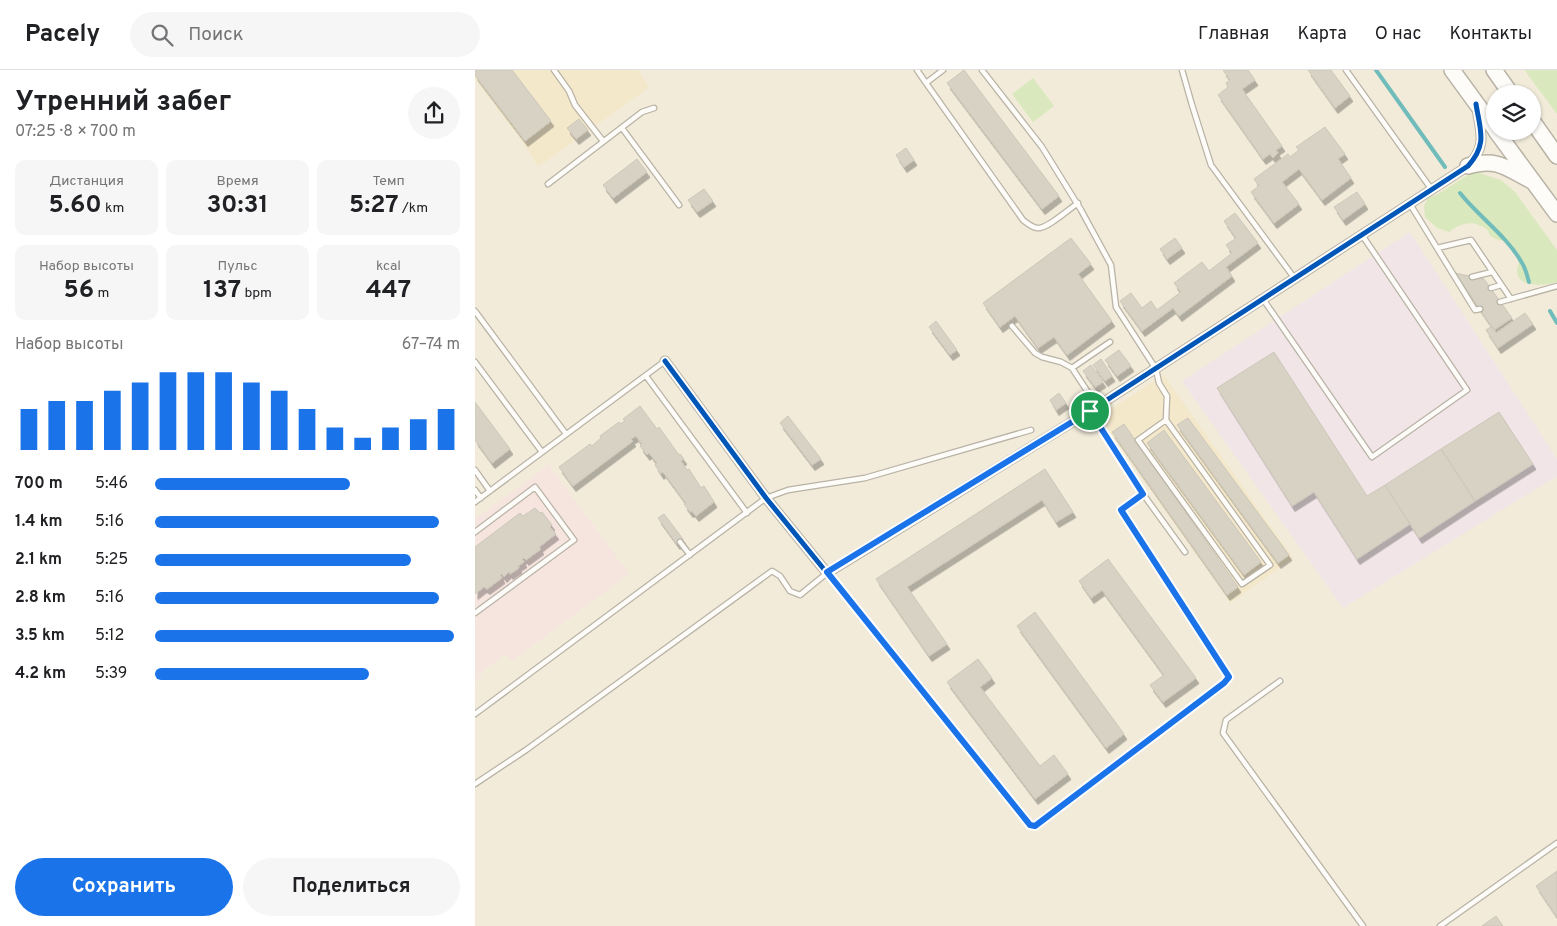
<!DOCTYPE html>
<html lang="ru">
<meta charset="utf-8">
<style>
body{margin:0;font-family:Overpass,sans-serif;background:#f6f6f6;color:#202124;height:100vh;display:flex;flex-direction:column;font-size:19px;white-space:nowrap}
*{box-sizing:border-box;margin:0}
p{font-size:16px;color:#757577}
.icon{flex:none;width:28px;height:28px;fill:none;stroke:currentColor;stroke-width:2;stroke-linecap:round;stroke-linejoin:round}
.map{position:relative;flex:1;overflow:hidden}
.details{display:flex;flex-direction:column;background:#fff;width:475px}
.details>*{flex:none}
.buttons{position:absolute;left:1011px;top:15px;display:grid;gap:10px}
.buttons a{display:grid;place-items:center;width:55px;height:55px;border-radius:50%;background:#fff;box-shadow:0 1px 4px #0004;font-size:25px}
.pin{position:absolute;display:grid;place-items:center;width:42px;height:42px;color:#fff;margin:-21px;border:2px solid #fff;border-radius:50%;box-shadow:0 1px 5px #0007}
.round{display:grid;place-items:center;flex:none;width:52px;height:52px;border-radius:26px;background:#f6f6f6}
.headline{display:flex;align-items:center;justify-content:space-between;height:85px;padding:0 15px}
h1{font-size:28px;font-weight:700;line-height:38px}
.stats{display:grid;grid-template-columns:repeat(3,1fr);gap:8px;height:85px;padding:5px 15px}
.stats div{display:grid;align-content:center;border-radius:10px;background:#f6f6f6;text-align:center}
.stats b{font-size:25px;font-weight:700}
.stats small{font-size:14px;font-weight:400}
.stats p{font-size:14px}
.chart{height:140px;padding:10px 15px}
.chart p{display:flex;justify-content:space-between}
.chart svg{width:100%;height:90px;margin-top:5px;stroke:#1a73e8;stroke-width:6}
.cta{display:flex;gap:10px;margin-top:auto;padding:10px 15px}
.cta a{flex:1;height:58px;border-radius:30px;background:#1a73e8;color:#fff;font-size:20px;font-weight:700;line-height:58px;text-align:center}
.cta a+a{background:#f6f6f6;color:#202124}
ul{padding:0 15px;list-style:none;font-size:16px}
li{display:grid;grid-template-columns:80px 60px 1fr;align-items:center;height:38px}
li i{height:12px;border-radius:6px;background:#1a73e8}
header{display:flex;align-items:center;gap:30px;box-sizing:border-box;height:70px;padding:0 25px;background:#fff;border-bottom:1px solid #e0e0e0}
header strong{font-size:24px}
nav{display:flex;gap:28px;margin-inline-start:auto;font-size:18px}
.search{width:350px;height:45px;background:#f6f6f6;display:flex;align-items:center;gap:12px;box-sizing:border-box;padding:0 18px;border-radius:28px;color:#757577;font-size:19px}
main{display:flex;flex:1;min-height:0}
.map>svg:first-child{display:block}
.commercial{fill:#f1e5e7}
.built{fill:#f4e8cb}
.education{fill:#f6e4df}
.green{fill:#dae8bd}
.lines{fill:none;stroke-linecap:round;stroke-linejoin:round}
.stream{stroke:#6fbcbb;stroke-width:4}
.building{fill:#d7d2c4;stroke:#cdc7ba;filter:url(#shadow)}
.service-casing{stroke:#b9b3a6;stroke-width:7}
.minor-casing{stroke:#b9b3a6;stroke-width:11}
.trunk-casing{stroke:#b9b3a6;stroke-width:18}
.service{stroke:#fdfcf9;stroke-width:4.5}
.minor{stroke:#fdfcf9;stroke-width:9}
.trunk{stroke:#fdfcf9;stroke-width:15}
.cycleway-casing{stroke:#fff;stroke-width:8}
.cycleway{stroke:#0057b8;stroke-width:5}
.route-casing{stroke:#fff;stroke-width:10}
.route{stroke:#1a73e8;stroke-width:6}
</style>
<header>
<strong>Pacely</strong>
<div class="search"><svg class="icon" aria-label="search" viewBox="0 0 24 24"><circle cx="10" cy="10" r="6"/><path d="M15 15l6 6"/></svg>Поиск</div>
<nav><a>Главная</a><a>Карта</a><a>О нас</a><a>Контакты</a></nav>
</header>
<main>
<section class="details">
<div class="headline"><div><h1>Утренний забег</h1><p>07:25 · 8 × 700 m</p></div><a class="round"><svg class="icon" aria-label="share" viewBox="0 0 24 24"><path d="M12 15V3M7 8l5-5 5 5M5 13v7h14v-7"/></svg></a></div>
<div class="stats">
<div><p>Дистанция</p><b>5.60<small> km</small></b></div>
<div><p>Время</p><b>30:31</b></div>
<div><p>Темп</p><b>5:27<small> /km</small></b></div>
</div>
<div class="stats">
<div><p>Набор высоты</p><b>56<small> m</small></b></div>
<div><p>Пульс</p><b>137<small> bpm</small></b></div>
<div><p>kcal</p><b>447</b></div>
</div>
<div class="chart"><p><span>Набор высоты</span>67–74 m</p>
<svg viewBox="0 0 160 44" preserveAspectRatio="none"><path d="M5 44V24M15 44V20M25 44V20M35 44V15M45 44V11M55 44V6M65 44V6M75 44V6M85 44V11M95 44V15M105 44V24M115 44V33M125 44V38M135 44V33M145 44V29M155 44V24"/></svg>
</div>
<ul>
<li><b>700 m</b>5:46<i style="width:64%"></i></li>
<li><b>1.4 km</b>5:16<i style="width:93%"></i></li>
<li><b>2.1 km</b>5:25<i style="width:84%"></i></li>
<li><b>2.8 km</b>5:16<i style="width:93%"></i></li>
<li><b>3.5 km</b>5:12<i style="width:98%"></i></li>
<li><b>4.2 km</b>5:39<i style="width:70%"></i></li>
</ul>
<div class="cta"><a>Сохранить</a><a>Поделиться</a></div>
</section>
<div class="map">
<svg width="1082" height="856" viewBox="0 0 1082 856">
<defs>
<filter id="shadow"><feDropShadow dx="3" dy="5.5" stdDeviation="0" flood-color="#0004"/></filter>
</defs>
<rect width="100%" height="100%" fill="#f2ebda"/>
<path class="commercial" d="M 935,162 L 1082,389 L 1082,406 L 868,538 L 707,311 Z"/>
<path class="built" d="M 0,0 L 163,0 L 173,15 L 172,19 L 63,97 L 49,74 L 0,9 Z
M 689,305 L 818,488 L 756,533 L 635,363 L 628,344 Z"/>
<path class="education" d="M 74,395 L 154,504 L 37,591 L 31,584 L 5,603 L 7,606 L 0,611 L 0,449 Z"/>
<path class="green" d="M 1050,0 L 1082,0 L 1082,44 L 1053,5 Z
M 558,8 L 579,36 L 558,52 L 537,24 Z
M 1001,102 L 1026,110 L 1040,122 L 1082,180 L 1082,212 C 1072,215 1044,219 1042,202 C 1042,199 1044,193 1044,190 L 1031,171 C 1025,170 1020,170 1016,166 C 1011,161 1016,163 1011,159 C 998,149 985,153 974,162 L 962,158 L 950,147 L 949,136 L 953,128 L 963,124 L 996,103 Z"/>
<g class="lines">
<path class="stream" d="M 901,0 L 970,97
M 985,123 C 1004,147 1032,166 1047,193 C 1051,199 1052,206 1054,212
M 1075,241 L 1082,253"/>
</g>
<path class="building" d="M 0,0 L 37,0 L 76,51 L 50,71 L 0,5 Z
M 489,0 L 584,126 L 567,139 L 472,13 Z
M 748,0 L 773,0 L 780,10 L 767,19 L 807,76 L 801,80 L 803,83 L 798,88 L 795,84 L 788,89 L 743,25 L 753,17 L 751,13 L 755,10 Z
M 833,0 L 856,0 L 875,26 L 860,38 Z
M 104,49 L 113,60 L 101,69 L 92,58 Z
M 850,57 L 870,84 L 863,89 L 876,108 L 847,130 L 824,99 L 807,112 L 824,134 L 799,153 L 776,122 L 784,116 L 779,109 L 813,84 L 815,87 L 824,80 L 821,77 Z
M 431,78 L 439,90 L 429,97 L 421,85 Z
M 162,89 L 172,102 L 138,128 L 128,115 Z
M 229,119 L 238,131 L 222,142 L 213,130 Z
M 882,122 L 890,134 L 868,150 L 859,137 Z
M 760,143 L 783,173 L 751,197 L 757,206 L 704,246 L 698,238 L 667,261 L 645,231 L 656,223 L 667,238 L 676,231 L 682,240 L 706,222 L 699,213 L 727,192 L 734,201 L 757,183 L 751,175 L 761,168 L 749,151 Z
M 596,168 L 616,194 L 603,204 L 637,251 L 592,285 L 579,267 L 563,278 L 540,246 L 525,257 L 508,233 Z
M 700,168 L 707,178 L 692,189 L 685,179 Z
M 980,203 L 1009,209 L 1037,248 L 1019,260 Z
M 1050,243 L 1058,254 L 1023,278 L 1011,260 L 1017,256 L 1021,263 Z
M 461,251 L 482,280 L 475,285 L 454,257 Z
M 644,280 L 656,296 L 642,306 L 630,290 Z
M 799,282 L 892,426 L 910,415 L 935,454 L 882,489 L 839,422 L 817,436 L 742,318 Z
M 626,289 L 637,306 L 630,311 L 618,295 Z
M 616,295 L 628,312 L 620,317 L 608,301 Z
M 584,323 L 591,333 L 581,340 L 575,330 Z
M 0,332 L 35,379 L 17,393 L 0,370 Z
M 165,336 L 182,359 L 184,357 L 204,385 L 205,384 L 209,389 L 206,391 L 212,400 L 214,399 L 226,418 L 229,416 L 239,432 L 221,446 L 217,441 L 215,442 L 209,434 L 211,433 L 188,402 L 186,404 L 180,395 L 182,393 L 174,383 L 172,385 L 165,376 L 167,374 L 161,366 L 156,369 L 158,371 L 98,416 L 84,397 L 115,374 L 117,376 L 126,368 L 125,366 L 144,352 L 145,354 L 150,351 L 148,349 Z
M 1024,342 L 1058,394 L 1000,431 L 966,379 Z
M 313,346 L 346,389 L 337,395 L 305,353 Z
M 713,348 L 814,485 L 803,493 L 702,355 Z
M 649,354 L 763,517 L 752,525 L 637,362 Z
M 689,360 L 786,492 L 769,505 L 672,373 Z
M 966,379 L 1000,431 L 944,468 L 910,415 Z
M 570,399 L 598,442 L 581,452 L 567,430 L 432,517 L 472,574 L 454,586 L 401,509 Z
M 60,438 L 65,443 L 67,442 L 77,455 L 75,457 L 81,464 L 64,477 L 66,479 L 51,490 L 49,488 L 47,489 L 49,492 L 43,496 L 44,498 L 35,504 L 34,502 L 29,507 L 27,504 L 25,505 L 27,508 L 12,519 L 9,517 L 0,524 L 0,477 L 45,443 L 48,446 Z
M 189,444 L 208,469 L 202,474 L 183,448 Z
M 633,489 L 721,608 L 688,632 L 675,615 L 689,605 L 627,520 L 616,528 L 604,511 Z
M 560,542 L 649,664 L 631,678 L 542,556 Z
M 503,589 L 517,608 L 505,617 L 565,696 L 579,685 L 593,704 L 560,729 L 472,612 Z
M 1082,801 L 1082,847 L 1061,816 Z
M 1021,846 L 1028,856 L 1007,856 Z"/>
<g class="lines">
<g class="service-casing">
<path id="service" d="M 79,0 L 94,21 L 100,35 L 128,71
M 442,0 L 451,13 L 468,0
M 507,0 L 567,77 L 606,140 L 636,195 L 641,237 L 681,299 L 684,313 L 692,326 L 691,350 L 795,495 L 767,514 L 663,370 L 691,350
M 707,0 L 717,35 L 736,95 L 820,209
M 871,0 L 957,120
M 451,13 L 548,150 C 552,153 556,157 562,158 C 571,160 594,139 603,133
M 147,58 L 204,135
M 73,114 L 167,42 L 179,38
M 935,134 L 1000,240 L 1005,239
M 962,178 L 996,170 L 1036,229
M 997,207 L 1017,202
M 1016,218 L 1026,215
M 788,229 L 897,387 L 992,320 L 887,165
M 1025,232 L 1082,216
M 0,241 L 91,364
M 537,256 L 560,283 L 567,287 L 586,292 L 597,298 L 622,336
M 0,292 L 67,382
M 597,298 L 635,272
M 171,306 L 272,443
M 615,341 L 668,424 L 710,482
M 0,400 L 15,421
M 0,420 L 6,428
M 0,432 L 190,291
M 0,462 L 60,417 L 99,470 L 0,543
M 205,472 L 215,485
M 805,611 L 751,650 L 748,663 L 888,856
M 0,644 L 291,428 L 313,420 L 390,408 L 556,360
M 0,714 L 51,680 L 297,501 L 305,506 L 315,521 L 325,525 L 352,503 L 555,755 L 560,756 L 749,613 L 754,607 L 646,441 L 668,424
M 965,856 L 1082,773"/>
</g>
<g class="minor-casing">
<path id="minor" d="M 190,291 L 291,428 L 352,503 L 615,341 L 993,96 C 1012,76 1006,64 1002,39"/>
</g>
<g class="trunk-casing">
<path id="trunk" d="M 977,0 L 1020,59
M 1019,0 L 1036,24
M 1058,52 L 1082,86
M 1021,61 L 1082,144
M 993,96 C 1022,88 1030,97 1055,110"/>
</g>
<use href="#service" class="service"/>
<use href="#minor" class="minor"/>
<use href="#trunk" class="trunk"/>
<g class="cycleway-casing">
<path id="cycleway" d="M 190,291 L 291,428 L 352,503 L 615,341 L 993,96 C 1013,74 1005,60 1001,34"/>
</g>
<use href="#cycleway" class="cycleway"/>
</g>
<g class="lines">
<g class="route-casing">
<path id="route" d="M 615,341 L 668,424 L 646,440 L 754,607 L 749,613 L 560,756 L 555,755 L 352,502 Z"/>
</g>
<use href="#route" class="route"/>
</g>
</svg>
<div class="buttons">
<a><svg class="icon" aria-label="layers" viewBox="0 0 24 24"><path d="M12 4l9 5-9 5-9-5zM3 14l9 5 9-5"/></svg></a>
</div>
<div class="pin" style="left:615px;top:341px;background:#1e9e55"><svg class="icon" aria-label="arrive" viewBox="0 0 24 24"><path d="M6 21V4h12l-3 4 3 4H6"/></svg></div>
</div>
</main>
